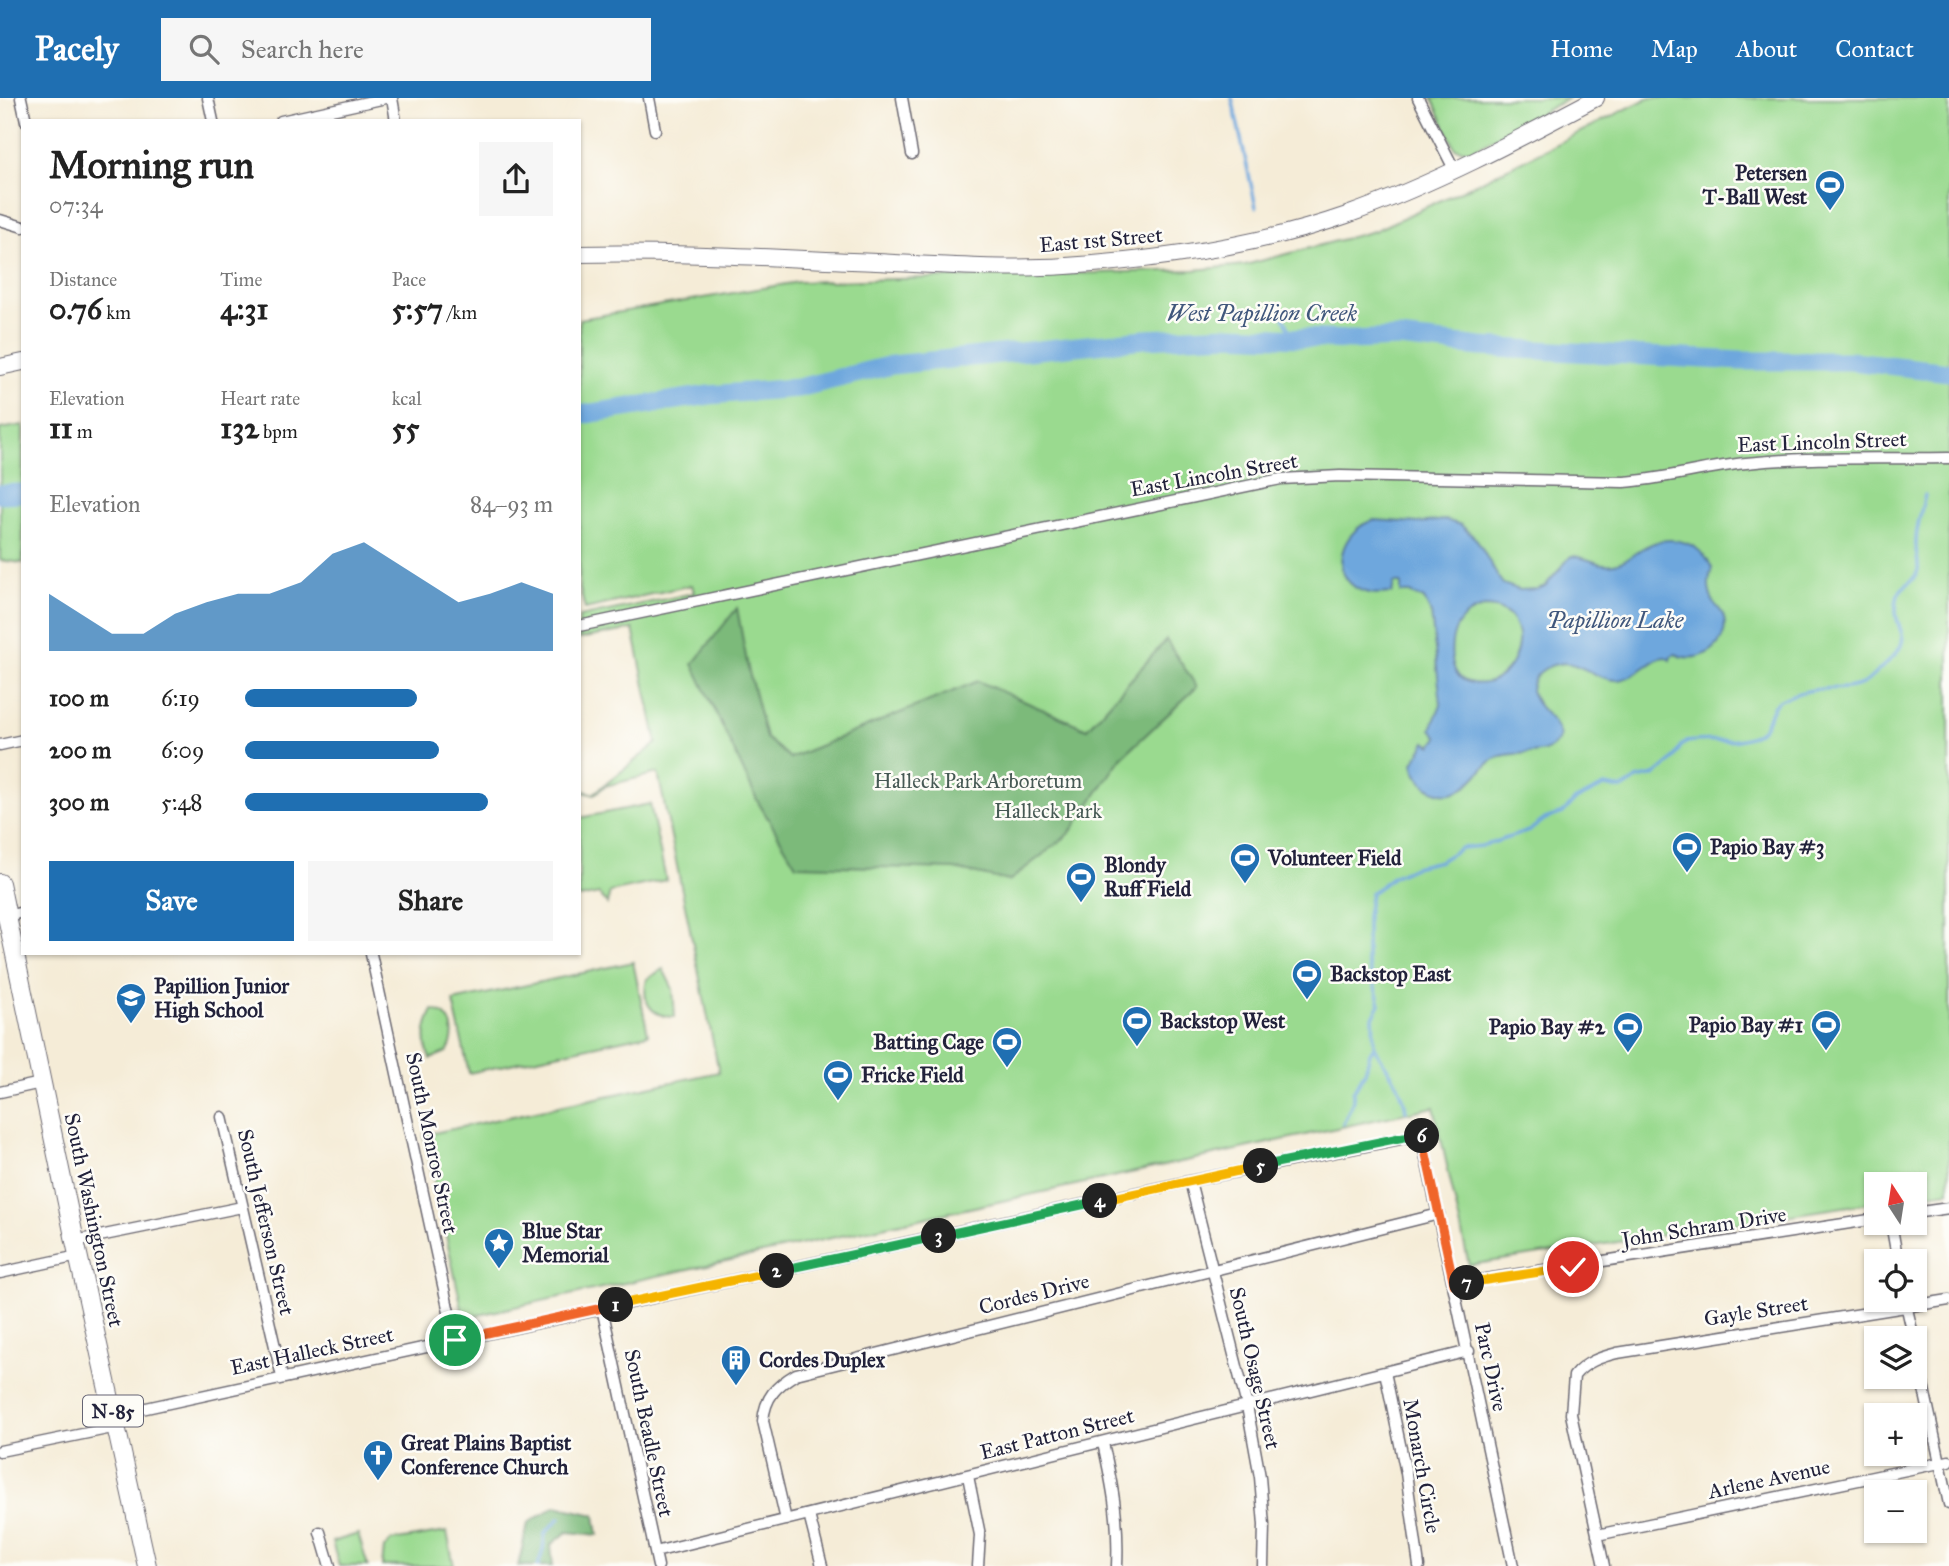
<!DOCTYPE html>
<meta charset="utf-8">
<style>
body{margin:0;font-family:"IM FELL Great Primer",serif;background:#f6f6f6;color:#222;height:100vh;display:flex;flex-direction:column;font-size:26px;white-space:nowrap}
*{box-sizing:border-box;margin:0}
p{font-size:23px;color:#767676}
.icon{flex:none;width:38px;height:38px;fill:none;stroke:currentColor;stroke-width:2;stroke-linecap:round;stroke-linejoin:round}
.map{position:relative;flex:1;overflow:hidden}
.panel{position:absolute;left:21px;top:21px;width:560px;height:836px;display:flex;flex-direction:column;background:#fff;border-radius:0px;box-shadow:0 2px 5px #0004}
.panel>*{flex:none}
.needle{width:46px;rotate:348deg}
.fabs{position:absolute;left:1864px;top:1074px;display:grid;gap:14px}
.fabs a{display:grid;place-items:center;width:63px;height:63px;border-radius:0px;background:#fff;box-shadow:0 2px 5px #0004;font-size:35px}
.pin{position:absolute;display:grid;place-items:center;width:60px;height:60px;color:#fff;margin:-30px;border:4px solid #fff;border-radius:50%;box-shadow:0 2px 7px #0007}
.km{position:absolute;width:35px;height:35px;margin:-18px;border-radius:50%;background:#222;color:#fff;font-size:19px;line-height:35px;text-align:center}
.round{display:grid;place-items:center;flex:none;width:74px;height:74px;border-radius:0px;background:#f6f6f6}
.summary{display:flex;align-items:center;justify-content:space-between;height:119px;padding:0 28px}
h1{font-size:38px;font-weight:800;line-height:52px}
.figures{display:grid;grid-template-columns:repeat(3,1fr);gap:10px;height:119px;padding:7px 28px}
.figures div{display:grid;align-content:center}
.figures b{font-size:30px;font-weight:800}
.figures small{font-size:19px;font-weight:400}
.figures p{font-size:19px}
.chart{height:196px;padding:14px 28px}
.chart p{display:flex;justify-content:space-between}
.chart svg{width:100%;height:126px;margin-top:7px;fill:#1f6fb2;opacity:.7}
.action{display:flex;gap:14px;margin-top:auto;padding:14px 28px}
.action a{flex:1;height:80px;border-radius:0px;background:#1f6fb2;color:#fff;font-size:28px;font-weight:800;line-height:80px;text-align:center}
.action a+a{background:#f6f6f6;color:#222}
ul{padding:0 28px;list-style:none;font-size:23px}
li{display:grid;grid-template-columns:112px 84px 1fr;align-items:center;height:52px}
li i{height:18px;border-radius:9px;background:#1f6fb2}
header{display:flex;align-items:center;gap:42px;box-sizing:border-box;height:98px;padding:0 35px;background:#1f6fb2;color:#fff}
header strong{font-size:33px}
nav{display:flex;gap:38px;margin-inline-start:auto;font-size:24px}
.search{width:490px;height:63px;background:#f6f6f6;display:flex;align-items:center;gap:18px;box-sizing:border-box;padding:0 24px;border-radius:0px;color:#767676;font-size:26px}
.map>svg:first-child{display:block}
.green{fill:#9ada8f;stroke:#5e7e65;stroke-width:2}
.forest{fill:#7bba7a;stroke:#4e6e5a;stroke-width:2}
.water{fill:#6ea7dd;stroke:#48648c;stroke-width:2;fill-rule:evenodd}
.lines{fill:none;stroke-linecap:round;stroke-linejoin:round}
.stream{stroke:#6ea7dd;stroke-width:3.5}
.river{stroke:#6ea7dd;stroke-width:19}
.minor-casing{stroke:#6c6972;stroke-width:13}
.secondary-casing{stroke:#6c6972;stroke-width:18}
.primary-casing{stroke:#6c6972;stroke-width:20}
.minor{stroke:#fff;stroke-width:10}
.secondary{stroke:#fff;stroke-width:16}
.primary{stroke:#fff;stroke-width:18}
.split-1-casing{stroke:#fff;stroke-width:14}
.split-2-casing{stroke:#fff;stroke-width:14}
.split-3-casing{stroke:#fff;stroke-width:14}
.split-4-casing{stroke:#fff;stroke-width:14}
.split-5-casing{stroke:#fff;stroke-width:14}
.split-6-casing{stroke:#fff;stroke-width:14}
.split-7-casing{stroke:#fff;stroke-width:14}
.split-8-casing{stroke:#fff;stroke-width:14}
.split-1{stroke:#f0652b;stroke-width:9}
.split-2{stroke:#f5b400;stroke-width:9}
.split-3{stroke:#22a559;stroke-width:9}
.split-4{stroke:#22a559;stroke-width:9}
.split-5{stroke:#f5b400;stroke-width:9}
.split-6{stroke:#22a559;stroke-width:9}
.split-7{stroke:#f0652b;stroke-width:9}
.split-8{stroke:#f5b400;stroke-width:9}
.labels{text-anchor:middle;stroke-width:5;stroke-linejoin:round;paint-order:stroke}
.shield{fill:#fdfcf7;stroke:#646373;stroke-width:2}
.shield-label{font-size:19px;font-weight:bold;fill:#22223b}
.poi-label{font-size:21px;font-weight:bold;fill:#22223b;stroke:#fdfcf7;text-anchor:start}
.street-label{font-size:21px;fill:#22223b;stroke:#fdfcf7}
.park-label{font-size:21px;fill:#465954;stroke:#fdfcf7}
.water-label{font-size:23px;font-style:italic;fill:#40577c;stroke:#fdfcf7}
</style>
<header>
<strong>Pacely</strong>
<div class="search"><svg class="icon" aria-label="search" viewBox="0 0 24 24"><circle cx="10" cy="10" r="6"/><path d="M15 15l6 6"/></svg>Search here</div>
<nav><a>Home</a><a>Map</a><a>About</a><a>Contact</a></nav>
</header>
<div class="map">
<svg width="1949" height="1468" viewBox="0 0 1949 1468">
<rect width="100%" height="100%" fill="#fdfcf7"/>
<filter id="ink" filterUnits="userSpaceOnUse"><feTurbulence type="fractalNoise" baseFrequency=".0143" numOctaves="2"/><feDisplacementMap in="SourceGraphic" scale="14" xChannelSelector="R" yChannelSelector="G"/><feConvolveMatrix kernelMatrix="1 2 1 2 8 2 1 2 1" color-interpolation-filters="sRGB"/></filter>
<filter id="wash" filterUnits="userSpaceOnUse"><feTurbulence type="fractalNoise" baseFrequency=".00686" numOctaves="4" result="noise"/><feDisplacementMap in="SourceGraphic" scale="28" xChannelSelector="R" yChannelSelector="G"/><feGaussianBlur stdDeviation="1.57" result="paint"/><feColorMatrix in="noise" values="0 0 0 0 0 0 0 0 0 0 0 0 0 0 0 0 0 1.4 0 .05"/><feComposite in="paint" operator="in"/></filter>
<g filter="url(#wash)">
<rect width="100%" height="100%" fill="#f5ecd7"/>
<path class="green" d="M 1432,0 L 1569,0 L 1470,53 L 1455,50 Z
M 1648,0 L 1949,0 L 1949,1093 L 1915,1098 L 1914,1087 L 1876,1087 L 1876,1104 L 1469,1167 L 1434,1009 L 464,1220 L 424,1037 L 719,974 L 658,675 L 605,688 L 594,697 L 579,693 L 579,691 L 593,696 L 657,645 L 633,531 L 579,541 L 579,519 L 694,495 L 692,487 L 585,511 L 579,487 L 579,221 L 798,184 L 1194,172 L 1245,167 L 1374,133 L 1478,85 Z
M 23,327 L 23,465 L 0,462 L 0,331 Z
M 650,706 L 666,782 L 610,794 L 607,806 L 599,796 L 579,800 L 579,720 Z
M 633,864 L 648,936 L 469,975 L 453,903 Z
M 663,871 L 673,891 L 675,919 C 651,919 641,904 647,881 Z
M 433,912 C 454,916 457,938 447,954 L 430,961 C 423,942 424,930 433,912 Z
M 447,1434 L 454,1468 L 382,1468 L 384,1450 L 391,1443 Z
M 358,1436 L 368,1468 L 339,1468 L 332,1444 Z"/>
<path class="forest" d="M 737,510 L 748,570 L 766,640 L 790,660 L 978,583 L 1087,631 L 1166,542 L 1197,589 L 1121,660 L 1069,736 L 1009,783 L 954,771 L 796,767 L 758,704 L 693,566 Z
M 556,1408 L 595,1417 L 598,1437 L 567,1434 L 551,1447 L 553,1468 L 518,1468 L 528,1425 Z"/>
<path class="water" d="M 1374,422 L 1418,425 L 1445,422 L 1461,427 L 1477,442 L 1498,479 L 1503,486 L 1520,492 L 1538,491 L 1545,488 L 1571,458 C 1586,458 1599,469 1614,466 C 1628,463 1635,454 1647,448 C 1672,435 1700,444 1712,470 C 1708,483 1707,494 1715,506 C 1719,511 1723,514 1724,520 C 1730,547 1700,568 1675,556 L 1671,558 L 1670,562 L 1666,559 L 1659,560 C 1646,567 1630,583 1615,582 C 1588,580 1576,555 1546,570 C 1537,575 1532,582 1531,592 C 1535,611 1555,618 1560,638 C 1552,663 1518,651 1498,659 C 1485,665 1478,679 1466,688 C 1444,705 1418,690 1413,665 L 1426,644 L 1432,648 L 1438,639 L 1431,631 L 1441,606 L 1431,515 L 1424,501 L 1410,495 L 1401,495 L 1401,485 L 1394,485 L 1392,495 C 1382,496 1370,497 1360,492 C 1326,475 1343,430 1374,422 ZM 1484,509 C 1542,509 1519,598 1468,584 C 1448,578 1448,542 1458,527 C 1464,517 1474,513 1484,509 Z"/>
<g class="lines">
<path class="stream" d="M 1232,0 L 1256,109
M 1284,219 L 1292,239
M 1374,949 C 1386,970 1403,988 1406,1013
M 1343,1026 L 1353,1003 L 1353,994 L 1365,974 L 1370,955 L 1374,949 L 1373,919 L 1380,906 L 1367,864 L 1367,818 L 1371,795 L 1394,778 L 1414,769 L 1440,763 L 1461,750 L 1482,748 L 1529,733 L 1545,721 L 1563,715 L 1574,703 L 1604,688 L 1622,691 L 1637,681 L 1655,677 L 1673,662 L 1681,648 L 1687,644 C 1710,639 1740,649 1760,633 C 1773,623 1765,608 1785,600 C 1796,595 1810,592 1822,591 C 1835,590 1851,592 1864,585 C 1870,582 1874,576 1880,571 C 1923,534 1890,539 1897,501 C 1899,487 1916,484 1918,472 C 1919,464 1916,457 1916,450 C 1915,432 1921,415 1925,397
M 538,1468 L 543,1452 L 545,1435 L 560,1420"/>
<path class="river" d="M 579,317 L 709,297 L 798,290 L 892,267 L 1145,241 L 1229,237 L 1351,242 L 1399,240 L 1481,249 L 1741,263 L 1851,263 L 1949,274
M 0,396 L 23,395"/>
</g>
</g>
<g filter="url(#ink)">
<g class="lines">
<g class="minor-casing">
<path id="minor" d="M 21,0 L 26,23
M 208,0 L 213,23
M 392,0 L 396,23
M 649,0 L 655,32
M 902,0 L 912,56
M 1418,0 L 1455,73
M 281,23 L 386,0
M 0,122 L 23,129
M 579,528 L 1281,381 L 1340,378 L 1624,384 C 1666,381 1705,369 1746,365 C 1813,358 1882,361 1949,360
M 0,647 L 23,642
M 3,819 L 23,814
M 371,856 L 455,1242
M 0,994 L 41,985
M 222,1019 L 282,1279
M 1190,1083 L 1247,1308 L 1260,1379 L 1264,1427 L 1263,1468
M 1914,1115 L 1949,1110
M 1891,1125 L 1898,1164
M 75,1143 L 242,1109
M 0,1175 L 78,1158
M 1454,1186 L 1876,1121
M 1905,1202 L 1914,1241
M 602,1210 L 658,1468
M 1914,1245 L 1949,1406
M 1385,1274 L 1406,1375 L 1419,1468
M 1574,1278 C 1585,1264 1601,1259 1617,1255 L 1949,1202
M 1574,1278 L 1571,1316 L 1604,1468
M 114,1317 L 1190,1083 L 1421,1037 L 1513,1468
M 1103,1345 C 1113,1390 1119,1421 1117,1468
M 0,1353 L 117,1329
M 968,1378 L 980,1437 L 978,1468
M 809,1417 L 822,1468
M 786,1422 L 763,1323 C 765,1299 776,1288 796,1276 L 1439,1116
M 320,1434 L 330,1468
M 1597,1437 L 1949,1363
M 655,1454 L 1469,1253"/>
</g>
<g class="secondary-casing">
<path id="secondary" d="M 579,156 C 678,154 777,160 876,164 C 939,167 1003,172 1066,168 C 1160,162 1258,148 1347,117 C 1434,86 1515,43 1596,0
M 0,269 L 23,264"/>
</g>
<g class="primary-casing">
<path id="primary" d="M 0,785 L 75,1143 L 147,1468"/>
</g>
<use href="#minor" class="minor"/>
<use href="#secondary" class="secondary"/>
<use href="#primary" class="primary"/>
</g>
</g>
<g class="lines" filter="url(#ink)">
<g class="split-1-casing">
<path id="split-1" d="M 455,1242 L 616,1207"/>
</g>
<g class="split-2-casing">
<path id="split-2" d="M 616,1207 L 777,1173"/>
</g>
<g class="split-3-casing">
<path id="split-3" d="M 777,1173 L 939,1138"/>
</g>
<g class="split-4-casing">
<path id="split-4" d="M 939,1138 L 1100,1103"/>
</g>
<g class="split-5-casing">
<path id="split-5" d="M 1100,1103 L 1261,1068"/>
</g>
<g class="split-6-casing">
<path id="split-6" d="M 1261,1068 L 1404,1039 L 1422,1038"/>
</g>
<g class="split-7-casing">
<path id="split-7" d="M 1422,1038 L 1454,1186 L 1467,1185"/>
</g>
<g class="split-8-casing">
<path id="split-8" d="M 1467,1185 L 1573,1169"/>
</g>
<use href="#split-1" class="split-1"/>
<use href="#split-2" class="split-2"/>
<use href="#split-3" class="split-3"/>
<use href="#split-4" class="split-4"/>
<use href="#split-5" class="split-5"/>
<use href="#split-6" class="split-6"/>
<use href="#split-7" class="split-7"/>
<use href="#split-8" class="split-8"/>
</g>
<defs>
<g id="stadium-pin" transform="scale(1.575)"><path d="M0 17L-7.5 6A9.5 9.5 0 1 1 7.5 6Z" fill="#1f6fb2" stroke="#fdfcf7"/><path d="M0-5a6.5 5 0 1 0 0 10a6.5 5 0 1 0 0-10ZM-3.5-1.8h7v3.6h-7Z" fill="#fff"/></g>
<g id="school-pin" transform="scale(1.575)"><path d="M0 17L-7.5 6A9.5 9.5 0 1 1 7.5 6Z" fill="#1f6fb2" stroke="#fdfcf7"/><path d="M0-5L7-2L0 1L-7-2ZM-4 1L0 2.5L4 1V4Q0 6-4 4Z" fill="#fff"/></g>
<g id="sight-pin" transform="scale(1.575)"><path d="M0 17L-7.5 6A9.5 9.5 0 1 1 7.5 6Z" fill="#1f6fb2" stroke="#fdfcf7"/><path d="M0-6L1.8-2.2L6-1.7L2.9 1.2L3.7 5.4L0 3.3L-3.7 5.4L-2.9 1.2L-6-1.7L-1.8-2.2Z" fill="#fff"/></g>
<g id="building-pin" transform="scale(1.575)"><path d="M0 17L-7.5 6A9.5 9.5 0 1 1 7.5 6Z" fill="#1f6fb2" stroke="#fdfcf7"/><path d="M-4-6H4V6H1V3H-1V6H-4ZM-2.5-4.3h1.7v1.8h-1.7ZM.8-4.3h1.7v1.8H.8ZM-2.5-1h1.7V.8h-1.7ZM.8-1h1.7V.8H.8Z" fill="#fff"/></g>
<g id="church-pin" transform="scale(1.575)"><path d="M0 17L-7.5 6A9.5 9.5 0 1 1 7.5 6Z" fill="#1f6fb2" stroke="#fdfcf7"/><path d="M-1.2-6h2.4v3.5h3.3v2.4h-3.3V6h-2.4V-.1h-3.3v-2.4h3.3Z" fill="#fff"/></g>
</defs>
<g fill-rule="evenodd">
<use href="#stadium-pin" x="1830" y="87"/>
<use href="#stadium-pin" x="1687" y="749"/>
<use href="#stadium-pin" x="1245" y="760"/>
<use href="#stadium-pin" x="1081" y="779"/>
<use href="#stadium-pin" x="1307" y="876"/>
<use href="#school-pin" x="131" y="900"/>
<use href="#stadium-pin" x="1137" y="923"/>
<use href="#stadium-pin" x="1826" y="927"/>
<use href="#stadium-pin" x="1628" y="929"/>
<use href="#stadium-pin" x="1007" y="944"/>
<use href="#stadium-pin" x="838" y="977"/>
<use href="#sight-pin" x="499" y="1145"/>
<use href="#building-pin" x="736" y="1262"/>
<use href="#church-pin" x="378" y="1357"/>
</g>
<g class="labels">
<rect class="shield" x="83" y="1297.5" width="60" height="31" rx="5"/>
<g class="shield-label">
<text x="113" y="1320">N-85</text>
</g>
<g class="poi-label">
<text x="1807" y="82" text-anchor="end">Petersen<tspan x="1807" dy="24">T-Ball West</tspan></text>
<text x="1710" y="756">Papio Bay #3</text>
<text x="1268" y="767">Volunteer Field</text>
<text x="1104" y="774">Blondy<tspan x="1104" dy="24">Ruff Field</tspan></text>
<text x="1330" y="883">Backstop East</text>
<text x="154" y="895">Papillion Junior<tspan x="154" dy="24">High School</tspan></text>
<text x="1160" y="930">Backstop West</text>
<text x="1803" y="934" text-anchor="end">Papio Bay #1</text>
<text x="1605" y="936" text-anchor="end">Papio Bay #2</text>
<text x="984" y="951" text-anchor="end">Batting Cage</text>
<text x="861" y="984">Fricke Field</text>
<text x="522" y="1140">Blue Star<tspan x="522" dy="24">Memorial</tspan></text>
<text x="759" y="1269">Cordes Duplex</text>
<text x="401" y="1352">Great Plains Baptist<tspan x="401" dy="24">Conference Church</tspan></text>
</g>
<g class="street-label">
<text transform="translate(1101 142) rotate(-5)" y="7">East 1st Street</text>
<text transform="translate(1822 344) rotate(-2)" y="7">East Lincoln Street</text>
<text transform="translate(1214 377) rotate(-10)" y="7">East Lincoln Street</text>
<text transform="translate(432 1045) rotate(78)" y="7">South Monroe Street</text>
<text transform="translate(94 1122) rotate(78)" y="7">South Washington Street</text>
<text transform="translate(266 1124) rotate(77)" y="7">South Jefferson Street</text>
<text transform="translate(1704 1129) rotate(-9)" y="7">John Schram Drive</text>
<text transform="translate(1034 1196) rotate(-14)" y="7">Cordes Drive</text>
<text transform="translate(1756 1213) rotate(-9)" y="7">Gayle Street</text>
<text transform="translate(312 1253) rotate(-12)" y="7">East Halleck Street</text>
<text transform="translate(1491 1269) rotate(78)" y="7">Parc Drive</text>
<text transform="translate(1255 1270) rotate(77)" y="7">South Osage Street</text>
<text transform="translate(649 1335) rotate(78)" y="7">South Beadle Street</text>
<text transform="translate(1057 1336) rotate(-14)" y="7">East Patton Street</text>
<text transform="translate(1422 1368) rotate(80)" y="7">Monarch Circle</text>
<text transform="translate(1769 1381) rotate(-12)" y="7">Arlene Avenue</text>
</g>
<g class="park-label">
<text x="978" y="690">Halleck Park Arboretum</text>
<text x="1048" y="720">Halleck Park</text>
</g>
<g class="water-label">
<text x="1262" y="223">West Papillion Creek</text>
<text x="1615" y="530">Papillion Lake</text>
</g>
</g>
</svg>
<div class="fabs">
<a><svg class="needle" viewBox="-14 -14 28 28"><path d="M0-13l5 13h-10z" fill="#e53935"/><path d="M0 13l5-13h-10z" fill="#767676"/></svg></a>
<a><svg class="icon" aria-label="locate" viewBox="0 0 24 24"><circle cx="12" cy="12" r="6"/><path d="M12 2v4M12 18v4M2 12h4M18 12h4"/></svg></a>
<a><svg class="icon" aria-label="layers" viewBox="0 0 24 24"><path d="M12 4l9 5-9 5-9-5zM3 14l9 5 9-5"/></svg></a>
<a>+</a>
<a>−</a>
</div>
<div class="pin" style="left:455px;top:1242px;background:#1e9e55"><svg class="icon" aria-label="arrive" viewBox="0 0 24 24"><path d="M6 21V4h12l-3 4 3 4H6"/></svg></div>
<div class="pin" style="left:1573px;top:1169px;background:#d93025"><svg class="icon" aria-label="check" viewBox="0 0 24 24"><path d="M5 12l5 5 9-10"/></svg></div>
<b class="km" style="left:616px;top:1207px">1</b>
<b class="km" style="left:777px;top:1173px">2</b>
<b class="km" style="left:939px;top:1138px">3</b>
<b class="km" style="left:1100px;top:1103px">4</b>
<b class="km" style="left:1261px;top:1068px">5</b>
<b class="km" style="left:1422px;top:1038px">6</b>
<b class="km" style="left:1467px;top:1185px">7</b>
<section class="panel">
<div class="summary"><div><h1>Morning run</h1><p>07:34</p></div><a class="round"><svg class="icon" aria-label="share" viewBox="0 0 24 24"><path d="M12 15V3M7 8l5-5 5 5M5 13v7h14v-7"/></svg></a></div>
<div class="figures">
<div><p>Distance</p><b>0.76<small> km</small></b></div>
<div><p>Time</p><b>4:31</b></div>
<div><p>Pace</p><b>5:57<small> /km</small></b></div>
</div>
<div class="figures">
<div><p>Elevation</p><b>11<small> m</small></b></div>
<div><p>Heart rate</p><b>132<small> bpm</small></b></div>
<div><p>kcal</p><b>55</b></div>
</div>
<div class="chart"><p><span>Elevation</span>84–93 m</p>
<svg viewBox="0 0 160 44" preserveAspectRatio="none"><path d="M0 44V24L10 31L20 38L30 38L40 31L50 27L60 24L70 24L80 20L90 10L100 6L110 13L120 20L130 27L140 24L150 20L160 24V44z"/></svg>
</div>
<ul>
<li><b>100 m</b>6:19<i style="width:56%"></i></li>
<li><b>200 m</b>6:09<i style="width:63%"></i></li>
<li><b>300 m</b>5:48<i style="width:79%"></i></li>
</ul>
<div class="action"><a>Save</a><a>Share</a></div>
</section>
</div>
